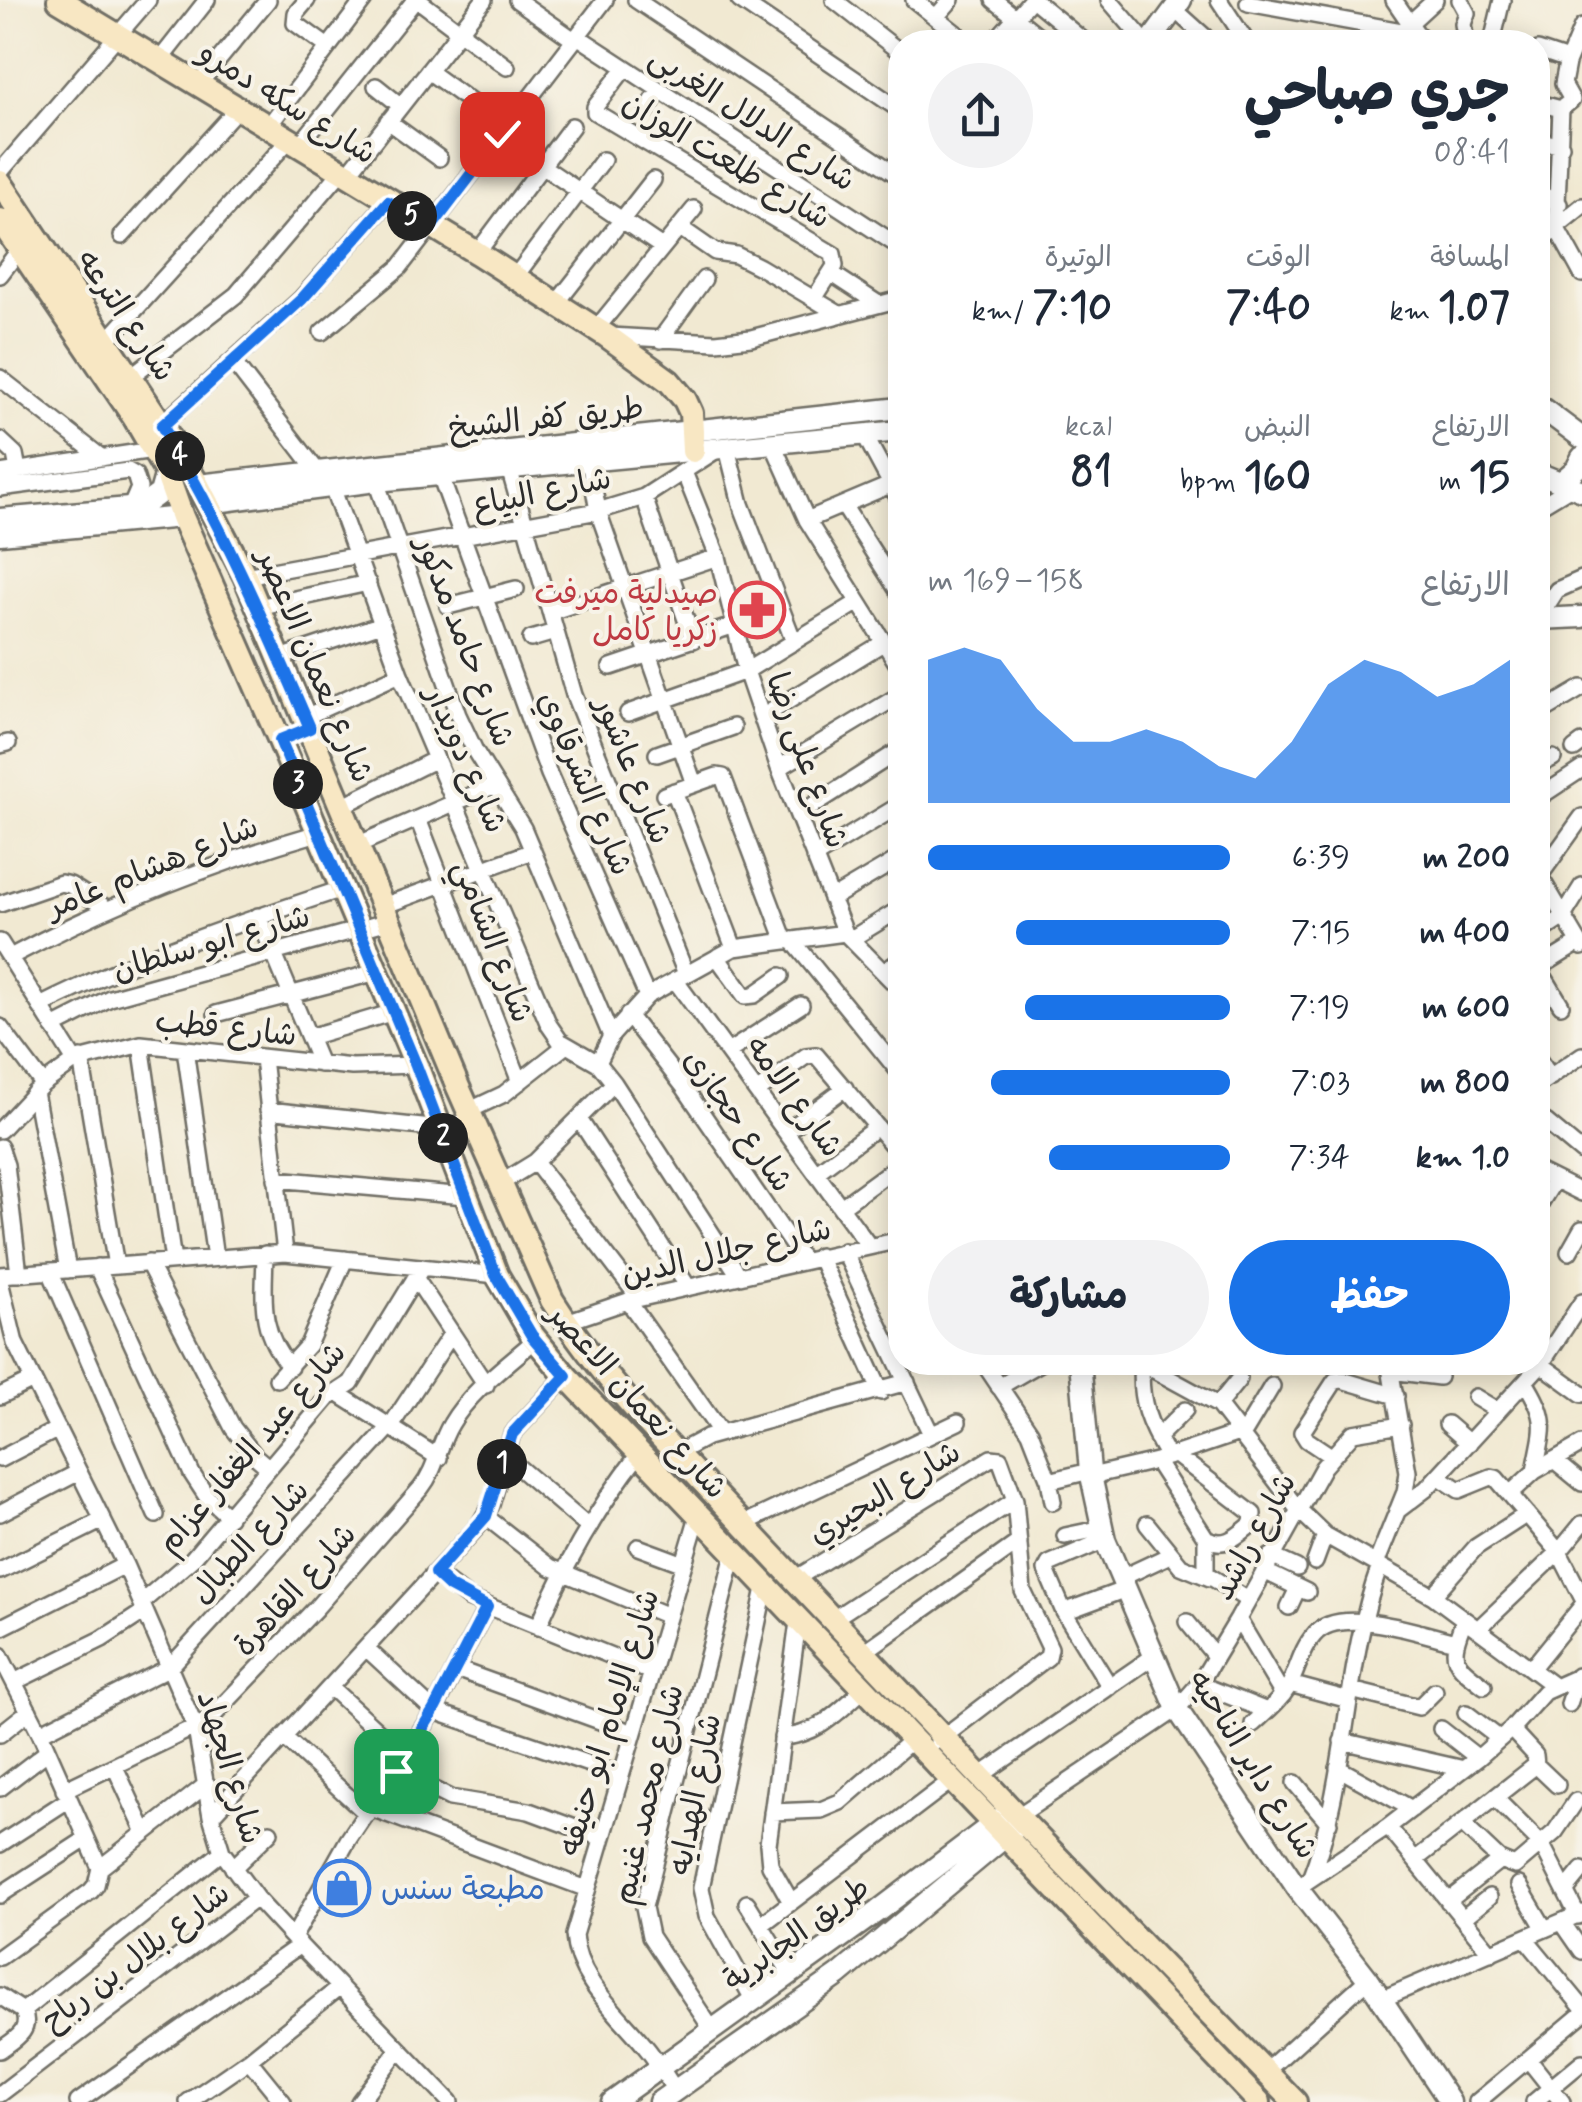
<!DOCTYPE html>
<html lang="ar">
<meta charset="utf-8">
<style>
body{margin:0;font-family:Mynerve,"Playpen Sans Arabic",sans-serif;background:#f2f2f3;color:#1f2937;direction:rtl;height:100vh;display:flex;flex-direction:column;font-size:38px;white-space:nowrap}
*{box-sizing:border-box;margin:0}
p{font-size:32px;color:#747a83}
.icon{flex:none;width:55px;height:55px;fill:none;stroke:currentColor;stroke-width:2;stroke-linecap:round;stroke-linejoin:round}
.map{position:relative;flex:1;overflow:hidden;direction:ltr}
.details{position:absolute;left:888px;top:30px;width:662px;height:1345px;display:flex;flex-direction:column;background:#fff;border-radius:40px;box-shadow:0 5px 25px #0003;direction:rtl}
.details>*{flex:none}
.pin{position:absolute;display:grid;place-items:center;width:85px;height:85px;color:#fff;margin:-42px;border-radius:20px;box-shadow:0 5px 15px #0006}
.km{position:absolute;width:50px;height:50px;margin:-25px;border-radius:50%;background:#222;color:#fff;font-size:28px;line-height:50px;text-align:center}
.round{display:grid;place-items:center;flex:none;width:105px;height:105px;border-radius:52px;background:#f2f2f3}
.headline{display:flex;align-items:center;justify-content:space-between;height:170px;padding:0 40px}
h1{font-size:55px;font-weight:700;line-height:75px}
.figures{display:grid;grid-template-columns:repeat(3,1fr);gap:15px;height:170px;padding:10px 40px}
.figures div{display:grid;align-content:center}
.figures b{font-size:42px;font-weight:700}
.figures small{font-size:28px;font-weight:400}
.figures p{font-size:28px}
.chart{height:280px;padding:20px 40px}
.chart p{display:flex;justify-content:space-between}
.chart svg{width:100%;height:180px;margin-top:10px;fill:#1a73e8;opacity:.7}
.button{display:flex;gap:20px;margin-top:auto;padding:20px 40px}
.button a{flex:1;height:115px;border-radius:60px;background:#1a73e8;color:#fff;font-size:40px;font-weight:700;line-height:115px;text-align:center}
.button a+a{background:#f2f2f3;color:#1f2937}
ul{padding:0 40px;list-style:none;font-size:32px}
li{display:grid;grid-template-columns:160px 120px 1fr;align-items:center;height:75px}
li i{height:25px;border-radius:12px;background:#1a73e8}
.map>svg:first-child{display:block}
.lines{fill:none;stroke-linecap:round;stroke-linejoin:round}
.minor-casing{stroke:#706e65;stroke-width:20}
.tertiary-casing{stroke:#706e65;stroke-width:25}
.secondary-casing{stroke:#706e65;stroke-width:28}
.minor{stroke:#fff;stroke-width:15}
.tertiary{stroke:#fff;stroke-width:20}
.secondary{stroke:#f8e7c3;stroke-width:22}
.route-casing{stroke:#fff;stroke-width:20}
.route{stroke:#1a73e8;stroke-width:12}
.labels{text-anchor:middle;stroke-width:8;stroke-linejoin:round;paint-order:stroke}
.street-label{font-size:32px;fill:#2b2b2b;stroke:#f7f3e8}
.health-label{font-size:32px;fill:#be3a42;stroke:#f7f3e8;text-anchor:end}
.shop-label{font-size:32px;fill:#366cbe;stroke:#f7f3e8;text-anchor:start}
</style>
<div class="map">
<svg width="1582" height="2102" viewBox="0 0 1582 2102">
<rect width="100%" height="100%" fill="#f7f3e8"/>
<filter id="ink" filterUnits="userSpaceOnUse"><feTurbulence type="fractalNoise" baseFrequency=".01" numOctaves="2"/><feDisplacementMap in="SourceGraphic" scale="20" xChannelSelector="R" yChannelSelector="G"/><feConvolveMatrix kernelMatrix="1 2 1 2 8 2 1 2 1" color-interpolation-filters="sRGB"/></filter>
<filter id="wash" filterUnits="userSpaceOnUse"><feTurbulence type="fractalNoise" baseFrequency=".0048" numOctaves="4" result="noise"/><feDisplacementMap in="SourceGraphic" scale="40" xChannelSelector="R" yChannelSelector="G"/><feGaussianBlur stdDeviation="2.25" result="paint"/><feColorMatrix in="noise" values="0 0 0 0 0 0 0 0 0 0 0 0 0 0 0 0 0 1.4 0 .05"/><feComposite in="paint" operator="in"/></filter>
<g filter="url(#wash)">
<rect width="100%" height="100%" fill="#f1e9d2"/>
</g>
<g filter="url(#ink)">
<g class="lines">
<g class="minor-casing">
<path id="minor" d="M 307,0 L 296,13 L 295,23 L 328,47
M 418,0 L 507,67
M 517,0 L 574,40
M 636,0 L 900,177
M 739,0 L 900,110
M 834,0 L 900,52
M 914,0 L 967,42
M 994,0 L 1046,42
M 1034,0 L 1085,42
M 1109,0 L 1145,42
M 1219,0 L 1244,38
M 1394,0 L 1420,38
M 1460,0 L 1467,13 L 1463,24 L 1465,36
M 1248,3 L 1418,34
M 1174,9 L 1204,36 L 1202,42
M 936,17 L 951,0
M 1411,22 L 1435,0
M 577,36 L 900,247
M 994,42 L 1031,0
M 1492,42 L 1502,0
M 1538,50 L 1568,60
M 159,61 L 207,0
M 625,68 L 595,107 L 595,112 L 833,254 L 835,266 L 814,299
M 428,71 L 479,108
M 198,85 L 268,0
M 376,86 L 401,106
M 1538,103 L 1561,109
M 647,110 L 659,90
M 388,121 L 439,158
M 267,128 L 364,0
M 1538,140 L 1561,146
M 298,147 L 415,0
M 542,166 L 662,247
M 0,172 L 148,0
M 346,176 L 484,0
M 1538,192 L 1559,204
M 1582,206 L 1556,227 L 1582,274
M 679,227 L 715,252 L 736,255 L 760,267 L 839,314
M 122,236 L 237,109
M 1538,246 L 1556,227 L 1561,109 L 1572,100 L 1563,84 L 1567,63 L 1582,27
M 477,253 L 572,126
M 831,273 L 877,303
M 0,275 L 20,249
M 515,277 L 603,160
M 556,304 L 653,180
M 596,329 L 694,209
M 322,332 L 400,267 L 605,0
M 610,336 L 716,342 L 751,338 L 900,299
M 660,340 L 704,279
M 106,342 L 288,141
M 234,363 L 318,472
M 130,377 L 236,295 L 340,173
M 0,378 L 102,458
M 162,425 L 301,299 L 388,202
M 864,434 L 900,501
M 0,440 L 15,454 L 18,470
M 773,444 L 807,520 L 900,668
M 727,448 L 741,504 L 794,642
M 589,461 L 598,511 L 694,784
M 509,468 L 574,695 L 686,974
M 684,472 L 718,557 L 746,671 L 779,768 L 845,933 L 900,989
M 0,473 L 153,450
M 440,475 L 549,774 L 647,996
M 376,481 L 458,715 L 475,751 L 523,828 L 611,1036
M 332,487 L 400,674 L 549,1025 L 560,1041 L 598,1063 L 614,1083 L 738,1274
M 0,488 L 128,471 L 135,475 L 139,488 L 130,509
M 644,497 L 693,640
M 843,505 L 900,594
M 1538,507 L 1571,487
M 807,520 L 890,485
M 245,576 L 598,511 L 644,497 L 715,451
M 448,606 L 516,589
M 258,607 L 368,583
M 550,612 L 718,557
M 1538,619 L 1557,590 L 1582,579
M 531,639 L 555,632
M 280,658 L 382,624
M 611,667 L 735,625
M 628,713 L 746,671 L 857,603
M 1538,714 L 1582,688
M 305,717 L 400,674
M 762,717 L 883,643
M 0,745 L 8,743
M 1574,749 L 1582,743
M 657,754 L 733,727
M 1538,766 L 1553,758
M 779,768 L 900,695
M 674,791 L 734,948
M 664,795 L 717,776 L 723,777 L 785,941
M 1538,798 L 1582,769
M 342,806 L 436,759
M 798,815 L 900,750
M 418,819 L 520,1082
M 357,845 L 495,785
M 814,857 L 900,805
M 1538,873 L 1582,947
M 1539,877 L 1582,817
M 831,899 L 900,858
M 0,904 L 61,883 L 70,885 L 106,908
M 383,906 L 533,851
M 258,916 L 320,1064
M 1538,934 L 1562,918 L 1582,886
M 851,939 L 900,909
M 792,940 L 900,1073
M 0,942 L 75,1061
M 10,957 C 109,904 210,864 318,833
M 717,957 L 745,996 L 754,995 L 781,976
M 883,972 L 900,961
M 675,980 L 869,1246
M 1561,1005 L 1543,975 L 1542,966 L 1579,943
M 40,1006 C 138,957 238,923 342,889
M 216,1014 L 377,972
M 628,1015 L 684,1087 L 802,1259
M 0,1027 L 43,1084
M 53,1027 L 110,998 L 389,921
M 309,1037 L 394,1012
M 141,1044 L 173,1261
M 185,1049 L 215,1258
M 728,1052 L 801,1005
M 81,1058 L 116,1266
M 263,1058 L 285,1253
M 1538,1059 L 1551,1077
M 598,1063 L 611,1036 L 647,996 L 734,948 L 845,933
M 1538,1085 L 1582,1055
M 758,1091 L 806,1056 L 816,1055 L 900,1154
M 35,1092 L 68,1270
M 268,1110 L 440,1129 L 472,1120
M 468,1111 L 504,1094 L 565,1046
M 579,1119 L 688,1287
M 1546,1122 L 1582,1152
M 0,1130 L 43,1084 L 75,1061 L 141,1044 L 352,1067 L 416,1065
M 787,1131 L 845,1088
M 0,1147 L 6,1165 L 19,1274
M 535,1162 L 639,1298
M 1538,1171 L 1582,1193
M 817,1172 L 877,1127
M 276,1179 L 465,1196
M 501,1183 L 535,1162 L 614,1083
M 841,1207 L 900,1164
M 1538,1207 L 1554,1181
M 844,1251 L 931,1434
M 1569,1252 L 1582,1229
M 265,1254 C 264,1300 258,1330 290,1367
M 819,1256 L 881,1392
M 148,1263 L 233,1428 L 255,1456 L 269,1468
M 97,1267 L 192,1474 L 207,1497 L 229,1517
M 50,1271 L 156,1515
M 0,1275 L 285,1253 L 497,1275
M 416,1279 L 486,1385
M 0,1281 L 15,1343 L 125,1565 L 196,1729 L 211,1816 L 222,1852 L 256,1898 L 293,1938 L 450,2102
M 628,1301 L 721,1433
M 566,1322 L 628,1301 L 900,1240
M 983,1362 L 1030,1432 L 1048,1478 L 1053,1480 L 1090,1471
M 1142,1362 C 1138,1401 1149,1425 1168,1457
M 1538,1362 L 1582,1394
M 1141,1363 L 1218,1405 L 1297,1508 L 1325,1535 L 1433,1596 L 1554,1686
M 1391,1371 L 1439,1377
M 277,1379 L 308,1345 L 345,1259
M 1525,1382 C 1550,1421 1543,1428 1535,1471
M 999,1387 L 1042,1362
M 337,1393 L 439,1458
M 0,1396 L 33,1380
M 1475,1397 L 1498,1411
M 1218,1405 L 1239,1379
M 1447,1424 L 1469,1443
M 1242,1436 L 1272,1386
M 1157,1438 L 1185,1410
M 677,1453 L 707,1437 L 907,1382
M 504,1455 L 587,1526
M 1176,1455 L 1253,1514 L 1252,1524 C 1237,1536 1225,1549 1206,1538
M 1331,1456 L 1307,1440 L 1302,1432 L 1335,1381 L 1342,1380 L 1396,1396
M 0,1459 L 58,1429
M 1554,1460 L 1582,1483
M 1156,1461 L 1206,1538 L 1206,1574 L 1248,1600
M 1091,1476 L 1156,1461 L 1239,1433
M 1438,1476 L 1459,1490 L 1491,1477 L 1496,1478 L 1559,1552 L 1582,1597
M 1049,1480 L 1053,1502
M 1510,1494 L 1535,1471 L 1582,1444
M 1397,1511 L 1426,1489 L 1541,1364 L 1582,1302
M 0,1513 L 79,1472
M 485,1516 L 550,1567 L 668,1616
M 743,1524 L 958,1422
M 1147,1524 L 1181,1566 L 1210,1578
M 1065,1536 L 1103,1528
M 1105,1540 L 1049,1564 L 1046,1570 L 1064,1612 L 1110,1687
M 638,1547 L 684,1564
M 1271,1556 L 1297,1568
M 1315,1562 L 1325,1535
M 1376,1564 L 1405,1492 L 1408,1472 L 1389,1362
M 0,1571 L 103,1520
M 1264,1571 L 1307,1592
M 435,1573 L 468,1598 L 651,1672
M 1121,1578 L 1170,1555
M 795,1579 L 991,1458 L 1000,1459 L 1015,1500 L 1023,1591 L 1050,1648 L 1048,1657 L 938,1741
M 1433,1596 L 1476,1547 L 1527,1514
M 142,1602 L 192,1559 L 328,1398 L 351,1383 L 422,1267
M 1289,1607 L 1298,1588
M 1064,1612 L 1126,1589
M 833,1619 L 1015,1500
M 1238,1619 L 1283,1695
M 1464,1620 C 1449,1659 1451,1661 1484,1686
M 1187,1622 L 1215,1656
M 538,1627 C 565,1564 597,1508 639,1454
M 0,1628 L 125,1565
M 1478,1629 L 1559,1552 L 1582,1524
M 366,1648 L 434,1711 L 621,1775
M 864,1652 L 1019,1542
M 0,1655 L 40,1733 L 100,1868
M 456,1669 L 633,1733
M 1531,1669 L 1582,1606
M 14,1682 L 102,1639 L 145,1611
M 1199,1684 L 1267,1711
M 1290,1684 L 1349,1700
M 330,1687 L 405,1756
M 1351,1690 L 1419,1707 L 1435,1691
M 1569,1704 L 1578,1676
M 1466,1713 L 1500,1739
M 1253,1724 C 1266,1712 1281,1700 1290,1684 C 1298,1668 1302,1648 1314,1635 C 1339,1604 1421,1634 1456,1642
M 1441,1729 L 1478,1758
M 40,1733 L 170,1667 L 390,1427 L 452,1333
M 0,1734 L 29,1711
M 284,1737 L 367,1814
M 782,1737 C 817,1736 839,1711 864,1689
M 1342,1741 L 1464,1769
M 1536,1765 L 1557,1785
M 115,1767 L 145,1832
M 1338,1768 L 1412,1809
M 396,1771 L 450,1798 L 529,1811 L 602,1838
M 980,1776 L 1154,1656
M 1295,1783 L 1329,1823
M 0,1788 L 47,1752
M 64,1790 L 209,1720 L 316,1608 L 421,1488 C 437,1468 438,1445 451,1424 C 470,1391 507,1365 535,1340
M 1495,1798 L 1542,1845 L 1578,1916
M 371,1808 L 587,1889
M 772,1812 L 821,1810 L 840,1802 L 913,1739
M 211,1816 L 479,1525 L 491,1505 L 512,1434 L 566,1376
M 1018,1816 L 1177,1709 L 1199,1684 L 1238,1619 L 1323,1467 L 1353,1433 L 1401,1425
M 1462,1824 L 1500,1860 L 1515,1866 L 1555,1832 L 1576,1801
M 1388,1827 L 1491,1953
M 0,1844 L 68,1800
M 1415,1860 L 1536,1765 L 1535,1755 L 1511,1729
M 100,1868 L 207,1784
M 233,1868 L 270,1832
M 1310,1879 C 1349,1779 1343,1667 1380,1566
M 1519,1885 L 1545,1929
M 1297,1888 L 1388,1827 L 1478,1758 L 1511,1729 L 1544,1692 L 1582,1675
M 1565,1891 L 1582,1870
M 0,1895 L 86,1839
M 1448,1901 L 1500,1860
M 791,1902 L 770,1865 L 768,1844 L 798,1622
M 747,1903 L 791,1974
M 1463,1918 L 1489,1897
M 1562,1922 L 1582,1951
M 761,1925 L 952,1780
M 293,1938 L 348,1840 L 434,1711 L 487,1607
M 1525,1938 L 1582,2007
M 0,1957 L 91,1891 L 96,1885 L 100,1868
M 0,1996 L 23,2011
M 1382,1999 L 1582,1913
M 754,2001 L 707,1916 L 701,1888 L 765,1588
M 23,2011 L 222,1852
M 713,2031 L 650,1936 L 644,1907 L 734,1554
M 0,2050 C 15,2039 32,2031 23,2011
M 1528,2059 L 1562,2102
M 249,2060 L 283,2102
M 1266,2071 L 1368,1979
M 675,2090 C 665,2075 656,2059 644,2045 C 617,2012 577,1980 574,1935 L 698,1516
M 0,2094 L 256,1898
M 78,2102 L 300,1945
M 188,2102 L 249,2060 L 340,1987
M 359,2102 L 399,2049
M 1477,2102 L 1582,2014
M 1534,2102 L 1582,2062"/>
</g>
<g class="tertiary-casing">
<path id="tertiary" d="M 1150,42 L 1181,0
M 1538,405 L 1582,438
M 1538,473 L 1582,491
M 1561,482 L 1576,469 L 1582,457
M 198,485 L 900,408
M 208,503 L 376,481 L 900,431
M 0,519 L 141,507 L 160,493 L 166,472
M 0,534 L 182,517
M 1538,619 L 1582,617
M 1080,1362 L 1090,1471 L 1105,1540 L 1177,1709 L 1297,1888 L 1368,1979 L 1450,2102
M 612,2102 L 878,1911 L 1006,1814
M 659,2102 L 839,1975 L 1018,1826"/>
</g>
<g class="secondary-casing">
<path id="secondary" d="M 59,0 L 477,253 L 607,336 L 669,381 L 685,400 L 691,413 L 693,451
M 0,182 L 162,425 L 198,485 L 245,576 L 458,1087 L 552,1300 C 583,1349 619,1392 658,1434 L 1023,1822 L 1295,2102
M 0,220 L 134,417 L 166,472 L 182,517 L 280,741 L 416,1065 L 497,1275 L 533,1336 L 566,1376 L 1259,2102"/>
</g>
<use href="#minor" class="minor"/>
<use href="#tertiary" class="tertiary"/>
<use href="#secondary" class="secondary"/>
</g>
</g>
<g class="lines" filter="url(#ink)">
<g class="route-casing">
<path id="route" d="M 396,1771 L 434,1710 L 487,1607 L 450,1587 L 435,1573 L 486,1516 L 512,1434 L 566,1376 L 532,1336 L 496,1275 L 416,1065 L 280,740 L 310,728 C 265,624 221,522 162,426 L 302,299 L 388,202 L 431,227 L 502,134"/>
</g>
<use href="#route" class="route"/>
</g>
<defs>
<g id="pharmacy-ring" transform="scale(2.875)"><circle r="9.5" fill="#f7f3e8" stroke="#e0444e" stroke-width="1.5"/><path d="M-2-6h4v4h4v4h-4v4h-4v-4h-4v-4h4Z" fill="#e0444e"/></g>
<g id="shop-ring" transform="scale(2.875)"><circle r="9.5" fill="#f7f3e8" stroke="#3f7fe0" stroke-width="1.5"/><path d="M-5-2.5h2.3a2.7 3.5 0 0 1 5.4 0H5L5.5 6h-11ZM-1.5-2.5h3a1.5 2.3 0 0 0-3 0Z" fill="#3f7fe0"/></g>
</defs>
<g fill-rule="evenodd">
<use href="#pharmacy-ring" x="757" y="610"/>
<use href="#shop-ring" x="342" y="1888"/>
</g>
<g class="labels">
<g class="street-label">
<text transform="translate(288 102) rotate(32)" y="11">شارع سكه دمرو</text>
<text transform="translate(753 118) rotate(33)" y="11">شارع الدلال الغربى</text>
<text transform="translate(727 159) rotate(31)" y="11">شارع طلعت الوزان</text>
<text transform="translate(127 315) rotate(56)" y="11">شارع الترعه</text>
<text transform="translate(546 417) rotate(-6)" y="11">طريق كفر الشيخ</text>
<text transform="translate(541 491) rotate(-12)" y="11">شارع البياع</text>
<text transform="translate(466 641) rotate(69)" y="11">شارع حامد مدكور</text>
<text transform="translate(316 665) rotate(67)" y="11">شارع نعمان الاعصر</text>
<text transform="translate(467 759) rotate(66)" y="11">شارع دويدار</text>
<text transform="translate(808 760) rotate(70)" y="11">شارع على رضا</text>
<text transform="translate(634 770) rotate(68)" y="11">شارع عاشور</text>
<text transform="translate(586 783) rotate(67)" y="11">شارع الشرقاوي</text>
<text transform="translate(152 866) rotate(-22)" y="11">شارع هشام عامر</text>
<text transform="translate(494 941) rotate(69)" y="11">شارع الشامي</text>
<text transform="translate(211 942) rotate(-16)" y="11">شارع ابو سلطان</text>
<text transform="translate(226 1027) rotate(6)" y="11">شارع قطب</text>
<text transform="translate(795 1096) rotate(54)" y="11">شارع الامه</text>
<text transform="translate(739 1120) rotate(55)" y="11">شارع حجازى</text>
<text transform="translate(726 1251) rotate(-13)" y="11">شارع جلال الدين</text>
<text transform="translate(638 1400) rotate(48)" y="11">شارع نعمان الاعصر</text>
<text transform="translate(251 1447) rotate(-49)" y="11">شارع عبد الغفار عزام</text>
<text transform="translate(884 1492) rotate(-31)" y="11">شارع البحيري</text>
<text transform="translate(1253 1536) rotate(-61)" y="11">شارع راشد</text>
<text transform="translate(249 1541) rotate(-47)" y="11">شارع الطبال</text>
<text transform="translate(294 1589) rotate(-48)" y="11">شارع القاهرة</text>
<text transform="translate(608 1722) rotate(-73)" y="11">شارع الإمام ابو حنيفه</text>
<text transform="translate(1254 1764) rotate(58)" y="11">شارع داير الناحيه</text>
<text transform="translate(231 1767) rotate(73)" y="11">شارع الجهاد</text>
<text transform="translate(647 1794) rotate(-77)" y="11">شارع محمد غنيم</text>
<text transform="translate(694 1794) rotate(-79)" y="11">شارع الهدايه</text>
<text transform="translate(796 1933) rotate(-36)" y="11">طريق الجابرية</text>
<text transform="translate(135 1956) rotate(-37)" y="11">شارع بلال بن رباح</text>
</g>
<g class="health-label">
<text x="718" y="603">صيدلية ميرفت<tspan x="718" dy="37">زكريا كامل</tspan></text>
</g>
<g class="shop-label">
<text x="381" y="1899">مطبعة سنس</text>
</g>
</g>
</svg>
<div class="pin" style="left:396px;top:1771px;background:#1e9e55"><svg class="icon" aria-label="arrive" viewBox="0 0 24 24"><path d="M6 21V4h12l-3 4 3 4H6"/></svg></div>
<div class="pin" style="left:502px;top:134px;background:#d93025"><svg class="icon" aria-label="check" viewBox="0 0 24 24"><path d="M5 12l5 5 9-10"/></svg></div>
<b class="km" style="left:502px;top:1464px">1</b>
<b class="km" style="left:443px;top:1138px">2</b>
<b class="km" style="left:298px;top:784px">3</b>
<b class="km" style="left:180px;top:456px">4</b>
<b class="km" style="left:412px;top:216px">5</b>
<section class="details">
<div class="headline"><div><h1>جري صباحي</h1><p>08:41</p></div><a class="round"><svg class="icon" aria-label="share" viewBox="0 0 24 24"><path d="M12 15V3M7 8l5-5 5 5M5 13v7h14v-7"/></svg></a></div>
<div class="figures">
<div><p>المسافة</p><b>1.07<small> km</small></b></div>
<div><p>الوقت</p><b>7:40</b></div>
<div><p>الوتيرة</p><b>7:10<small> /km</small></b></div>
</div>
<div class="figures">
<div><p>الارتفاع</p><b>15<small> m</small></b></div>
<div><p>النبض</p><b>160<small> bpm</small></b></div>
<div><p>kcal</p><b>81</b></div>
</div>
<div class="chart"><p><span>الارتفاع</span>158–169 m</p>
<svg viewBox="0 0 160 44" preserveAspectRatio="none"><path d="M0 44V9L10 6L20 9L30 21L40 29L50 29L60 26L70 29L80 35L90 38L100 29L110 15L120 9L130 12L140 18L150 15L160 9V44z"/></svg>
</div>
<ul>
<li><b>200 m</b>6:39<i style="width:100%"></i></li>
<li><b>400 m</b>7:15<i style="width:71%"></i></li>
<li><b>600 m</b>7:19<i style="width:68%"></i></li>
<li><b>800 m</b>7:03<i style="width:79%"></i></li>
<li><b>1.0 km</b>7:34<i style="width:60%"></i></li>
</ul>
<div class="button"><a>حفظ</a><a>مشاركة</a></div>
</section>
</div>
